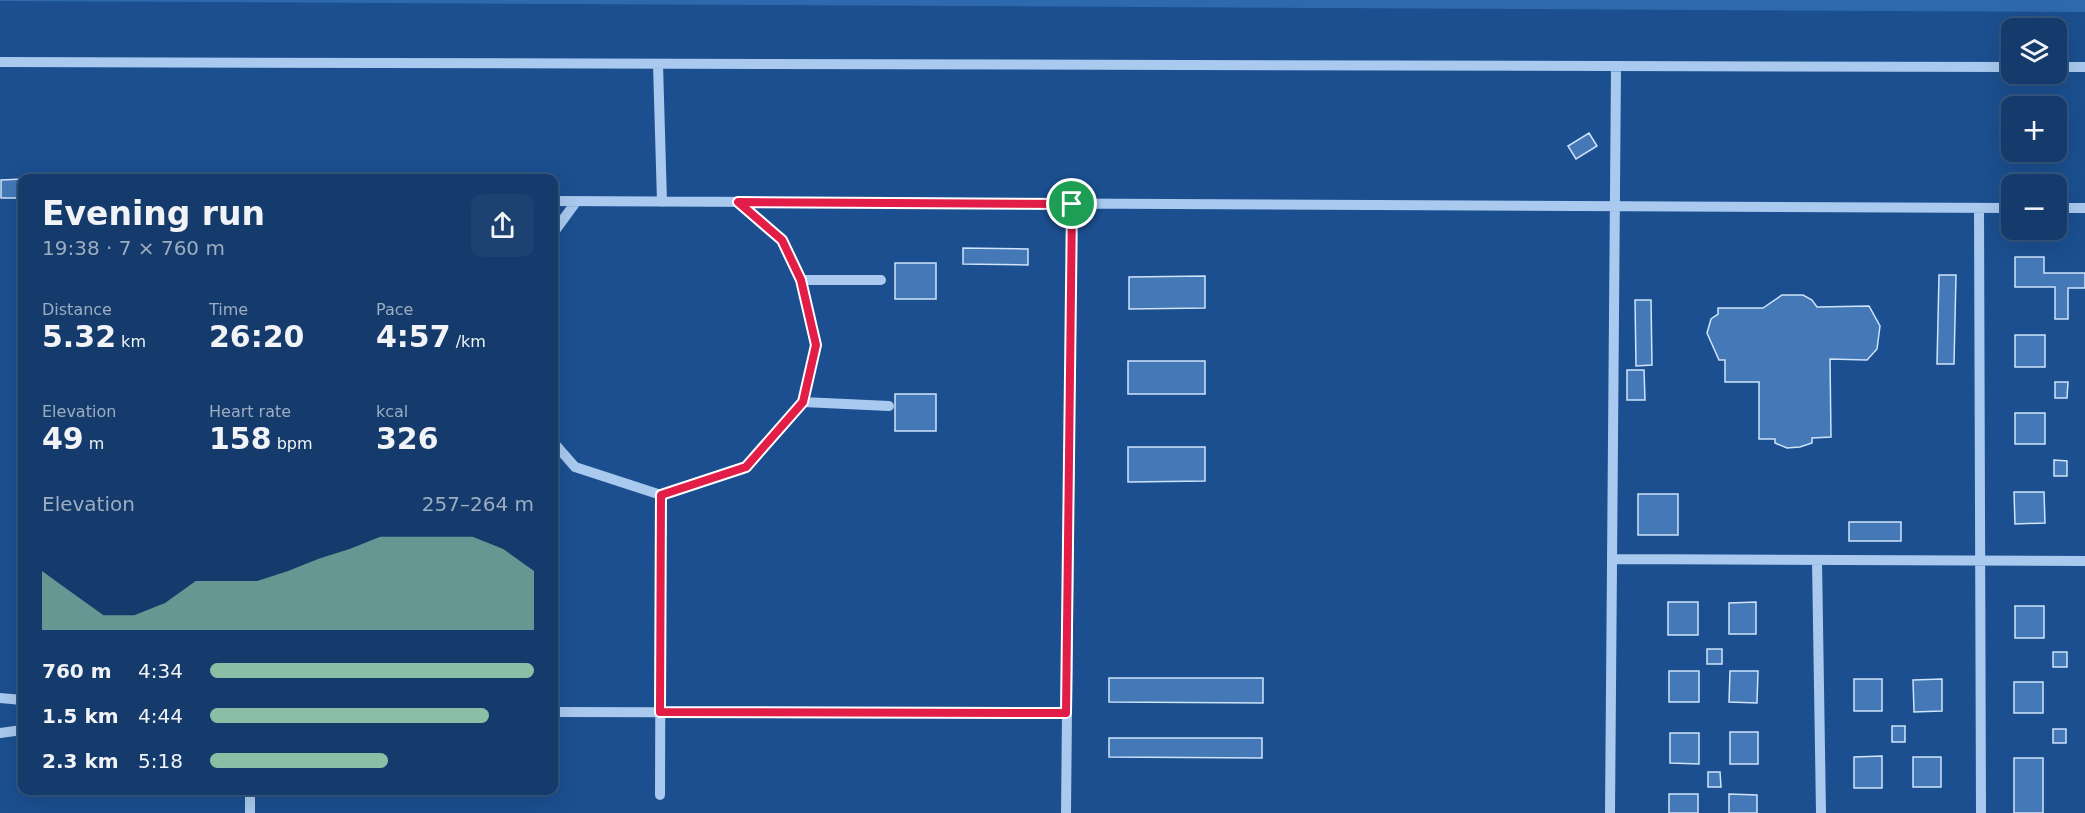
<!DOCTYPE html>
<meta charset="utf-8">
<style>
body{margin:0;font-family:"DejaVu Sans",sans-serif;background:#1d4271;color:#f1f3f6;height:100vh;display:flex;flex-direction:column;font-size:22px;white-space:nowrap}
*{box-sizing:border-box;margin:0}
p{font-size:20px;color:#9dadc1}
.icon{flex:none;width:33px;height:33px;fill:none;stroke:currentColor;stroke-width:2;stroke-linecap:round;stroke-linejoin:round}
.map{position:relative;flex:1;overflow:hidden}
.drawer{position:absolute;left:18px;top:174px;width:540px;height:621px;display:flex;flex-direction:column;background:#143b6b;border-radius:12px;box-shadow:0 6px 24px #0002,0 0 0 2px #33557e}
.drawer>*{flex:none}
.fabs{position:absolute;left:2001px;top:18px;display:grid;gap:12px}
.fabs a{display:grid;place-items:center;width:66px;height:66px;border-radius:12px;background:#143b6b;box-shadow:0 6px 24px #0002,0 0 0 2px #33557e;font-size:30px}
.pin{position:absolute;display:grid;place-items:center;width:51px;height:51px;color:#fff;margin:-26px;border:3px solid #fff;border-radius:50%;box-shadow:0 2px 6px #0007}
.round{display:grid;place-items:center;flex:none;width:63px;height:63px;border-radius:12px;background:#1d4271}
.head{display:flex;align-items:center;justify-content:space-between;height:102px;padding:0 24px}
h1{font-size:33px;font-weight:800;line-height:45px}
.stats{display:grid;grid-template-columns:repeat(3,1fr);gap:9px;height:102px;padding:6px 24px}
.stats div{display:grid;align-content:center}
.stats b{font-size:30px;font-weight:800}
.stats small{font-size:16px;font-weight:400}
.stats p{font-size:16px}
.chart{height:168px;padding:12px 24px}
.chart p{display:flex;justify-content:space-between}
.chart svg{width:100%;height:108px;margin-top:6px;fill:#8abfa5;opacity:.7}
ul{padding:0 24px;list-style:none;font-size:20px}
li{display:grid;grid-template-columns:96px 72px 1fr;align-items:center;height:45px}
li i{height:15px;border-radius:8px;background:#8abfa5}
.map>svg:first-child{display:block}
.green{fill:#2e69ad}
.building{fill:#4478b7;stroke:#cfe3fa;stroke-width:1.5}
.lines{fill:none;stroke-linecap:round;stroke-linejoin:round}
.minor{stroke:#a9c9ee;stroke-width:10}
.route-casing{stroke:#fff;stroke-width:12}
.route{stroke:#e11d48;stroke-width:8}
</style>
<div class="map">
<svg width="2085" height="813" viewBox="0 0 2085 813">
<rect width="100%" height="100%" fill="#1b4f8f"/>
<path class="green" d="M 0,0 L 2085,0 L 2085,12 L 0,1 Z"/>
<path class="building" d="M 1589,133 L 1597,146 L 1576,159 L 1568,146 Z
M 22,179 L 22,198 L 1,198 L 1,180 Z
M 963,248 L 1028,249 L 1028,265 L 963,264 Z
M 2015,257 L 2044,257 L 2044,273 L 2085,273 L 2085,288 L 2068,288 L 2068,319 L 2055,319 L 2055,287 L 2015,287 Z
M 895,263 L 936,263 L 936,299 L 895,299 Z
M 1939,275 L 1956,275 L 1954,364 L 1937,364 Z
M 1205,276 L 1205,308 L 1129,309 L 1129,277 Z
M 1782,295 L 1803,295 L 1812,300 L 1817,307 L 1869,306 L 1880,326 L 1877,349 L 1867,360 L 1830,359 L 1831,437 L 1812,438 L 1812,443 L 1800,447 L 1787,448 L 1775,443 L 1775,439 L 1759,439 L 1759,382 L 1725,382 L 1725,360 L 1719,360 L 1707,333 L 1711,319 L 1718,314 L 1718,308 L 1763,308 Z
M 1635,300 L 1651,300 L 1652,365 L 1636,366 Z
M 2015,335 L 2045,335 L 2045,367 L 2015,367 Z
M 1128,361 L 1205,361 L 1205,394 L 1128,394 Z
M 1627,370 L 1644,370 L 1645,400 L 1627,400 Z
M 2055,382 L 2068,382 L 2067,398 L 2055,398 Z
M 895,394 L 936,394 L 936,431 L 895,431 Z
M 2015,413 L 2045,413 L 2045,444 L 2015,444 Z
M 1128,447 L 1205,447 L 1205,481 L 1128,482 Z
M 2054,460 L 2067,461 L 2067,476 L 2054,476 Z
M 2014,492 L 2044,492 L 2045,523 L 2015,524 Z
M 1638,494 L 1678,494 L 1678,535 L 1638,535 Z
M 1849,522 L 1901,522 L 1901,541 L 1849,541 Z
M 1668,602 L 1698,602 L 1698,635 L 1668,635 Z
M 1756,602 L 1756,634 L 1729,634 L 1729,603 Z
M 2015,606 L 2044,606 L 2044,638 L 2015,638 Z
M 1707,649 L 1722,649 L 1722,664 L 1707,664 Z
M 2053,652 L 2067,652 L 2067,667 L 2053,667 Z
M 1669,671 L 1699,671 L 1699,702 L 1669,702 Z
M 1730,671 L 1758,671 L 1757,703 L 1729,702 Z
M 1109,678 L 1263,678 L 1263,703 L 1109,702 Z
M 1854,679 L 1882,679 L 1882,711 L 1854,711 Z
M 1942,679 L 1942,711 L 1914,712 L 1913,680 Z
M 2014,682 L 2043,682 L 2043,713 L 2014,713 Z
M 1892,726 L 1905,726 L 1905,742 L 1892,742 Z
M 2053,729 L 2066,729 L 2066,743 L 2053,743 Z
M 1730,732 L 1758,732 L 1758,764 L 1730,764 Z
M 1670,733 L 1699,733 L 1699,764 L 1670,763 Z
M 1109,738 L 1262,738 L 1262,758 L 1109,757 Z
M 1882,756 L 1882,788 L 1854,788 L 1854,757 Z
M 1913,757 L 1941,757 L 1941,787 L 1913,787 Z
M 2014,758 L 2043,758 L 2043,813 L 2014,813 Z
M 1708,772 L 1720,772 L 1721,787 L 1708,787 Z
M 1669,794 L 1698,794 L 1698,813 L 1669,813 Z
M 1729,794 L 1757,795 L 1757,813 L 1729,813 Z"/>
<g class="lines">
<path class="minor" d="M 0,62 L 2012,67
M 658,64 L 662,202
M 2056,67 L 2085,67
M 554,201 L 2012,208
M 1979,208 L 1981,813
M 2056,208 L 2085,208
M 554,232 L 576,202
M 801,280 L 881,280
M 803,402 L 889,406
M 554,443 L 575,467 L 661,495 L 660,795
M 661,495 L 746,467 L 803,402 L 816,345 L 801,280 L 782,240 L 738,202
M 1612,559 L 2085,561
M 1817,560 L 1821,813
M 0,698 L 22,700
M 554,712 L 1066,713
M 0,733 L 22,730
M 250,813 L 250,790
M 1066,813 L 1072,204
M 1610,813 L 1616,66"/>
</g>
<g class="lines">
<g class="route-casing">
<path id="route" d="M 738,202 L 1072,204 L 1066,713 L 660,712 L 661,495 L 746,467 L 803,402 L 816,345 L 801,280 L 782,240 Z"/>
</g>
<use href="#route" class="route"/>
</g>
</svg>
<div class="fabs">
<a><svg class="icon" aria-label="layers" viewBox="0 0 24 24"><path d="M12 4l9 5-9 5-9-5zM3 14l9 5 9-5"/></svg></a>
<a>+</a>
<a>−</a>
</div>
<div class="pin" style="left:1072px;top:204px;background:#1e9e55"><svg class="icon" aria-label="arrive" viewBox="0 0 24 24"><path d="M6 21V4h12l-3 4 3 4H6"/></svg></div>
<section class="drawer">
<div class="head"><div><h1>Evening run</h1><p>19:38 · 7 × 760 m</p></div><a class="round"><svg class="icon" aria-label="share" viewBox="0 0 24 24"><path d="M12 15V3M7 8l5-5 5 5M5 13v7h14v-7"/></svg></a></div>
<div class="stats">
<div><p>Distance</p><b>5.32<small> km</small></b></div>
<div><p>Time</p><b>26:20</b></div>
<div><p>Pace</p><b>4:57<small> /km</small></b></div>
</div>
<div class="stats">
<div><p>Elevation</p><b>49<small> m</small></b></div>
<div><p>Heart rate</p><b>158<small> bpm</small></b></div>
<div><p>kcal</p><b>326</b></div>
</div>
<div class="chart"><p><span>Elevation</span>257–264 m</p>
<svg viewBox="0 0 160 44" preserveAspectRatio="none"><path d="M0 44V20L10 29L20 38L30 38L40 33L50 24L60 24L70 24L80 20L90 15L100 11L110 6L120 6L130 6L140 6L150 11L160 20V44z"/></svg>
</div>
<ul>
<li><b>760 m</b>4:34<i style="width:100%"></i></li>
<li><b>1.5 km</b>4:44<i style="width:86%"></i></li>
<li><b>2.3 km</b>5:18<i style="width:55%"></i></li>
</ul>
</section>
</div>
